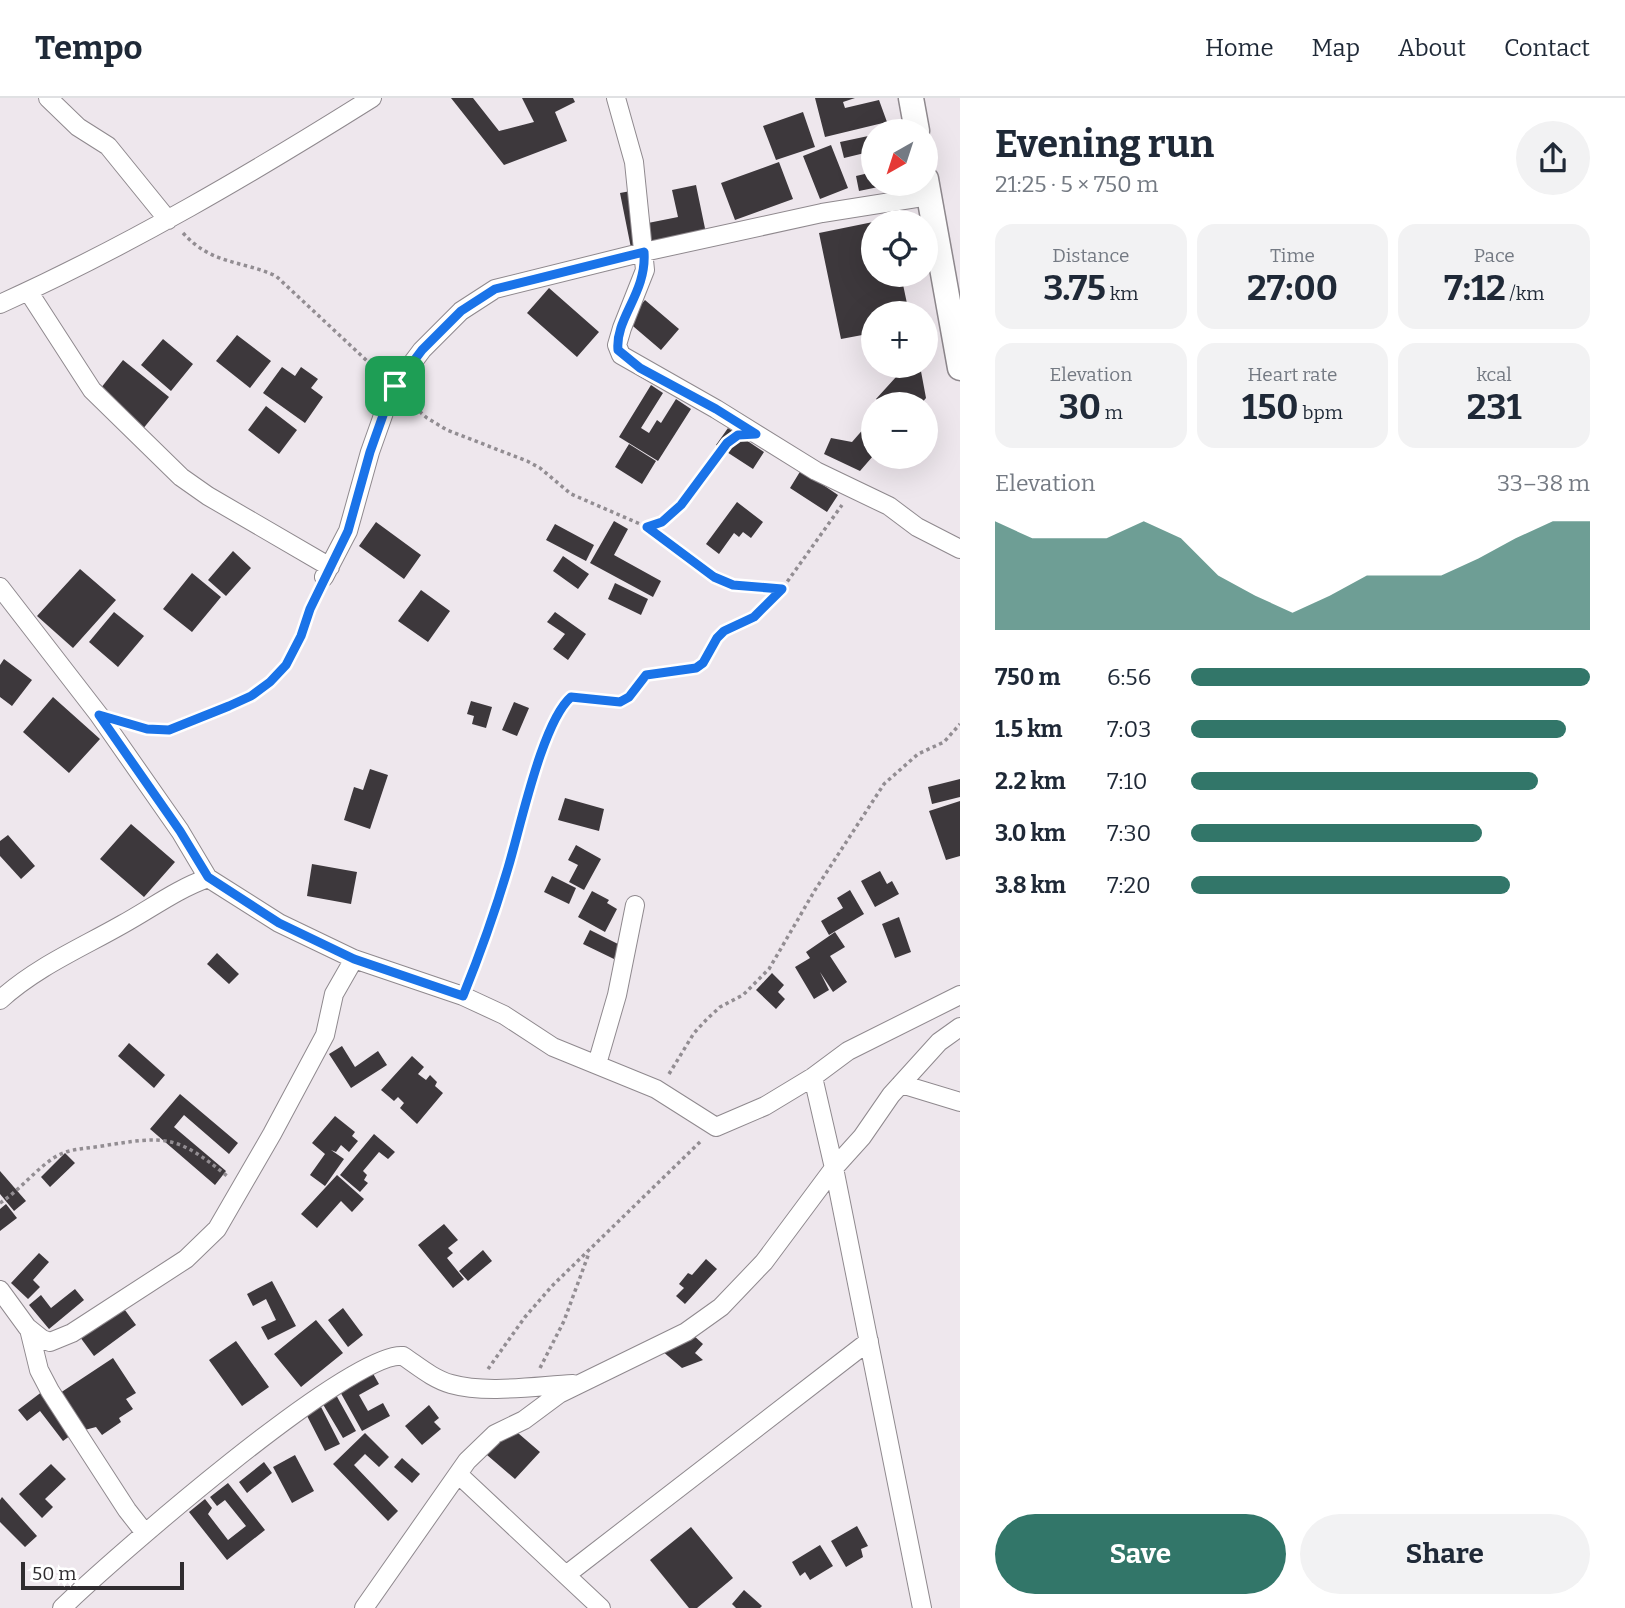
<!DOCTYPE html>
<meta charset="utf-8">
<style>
body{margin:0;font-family:Bitter,serif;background:#f2f2f3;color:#1f2937;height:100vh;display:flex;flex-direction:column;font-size:26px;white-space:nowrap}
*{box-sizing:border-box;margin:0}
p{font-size:23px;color:#747a83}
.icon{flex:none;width:38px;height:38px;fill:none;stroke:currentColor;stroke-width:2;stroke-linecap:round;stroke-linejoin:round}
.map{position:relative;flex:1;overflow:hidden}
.panel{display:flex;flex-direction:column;background:#fff;width:665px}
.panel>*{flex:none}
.needle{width:46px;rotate:219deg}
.fabs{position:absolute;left:861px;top:21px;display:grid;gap:14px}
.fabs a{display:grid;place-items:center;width:77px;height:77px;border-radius:50%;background:#fff;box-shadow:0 7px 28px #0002;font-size:35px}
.scale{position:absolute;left:21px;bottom:18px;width:163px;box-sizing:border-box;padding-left:7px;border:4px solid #2f2c2f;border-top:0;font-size:19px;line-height:24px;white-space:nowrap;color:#2f2c2f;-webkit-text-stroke:5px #fff;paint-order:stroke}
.pin{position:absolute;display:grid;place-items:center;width:60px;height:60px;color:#fff;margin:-30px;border-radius:14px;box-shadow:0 4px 10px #0006}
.round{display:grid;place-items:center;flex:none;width:74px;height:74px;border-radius:37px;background:#f2f2f3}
.summary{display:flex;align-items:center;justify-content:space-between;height:119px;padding:0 35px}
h1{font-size:38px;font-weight:700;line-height:52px}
.figures{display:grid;grid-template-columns:repeat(3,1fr);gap:10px;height:119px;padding:7px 35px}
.figures div{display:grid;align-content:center;border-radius:18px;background:#f2f2f3;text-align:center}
.figures b{font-size:35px;font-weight:700}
.figures small{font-size:19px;font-weight:400}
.figures p{font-size:19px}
.chart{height:196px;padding:14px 35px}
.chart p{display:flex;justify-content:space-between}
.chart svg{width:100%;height:126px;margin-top:7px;fill:#327669;opacity:.7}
.action{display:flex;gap:14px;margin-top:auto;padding:14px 35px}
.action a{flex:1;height:80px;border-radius:42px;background:#327669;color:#fff;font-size:28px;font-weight:700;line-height:80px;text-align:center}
.action a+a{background:#f2f2f3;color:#1f2937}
ul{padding:0 35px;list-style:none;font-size:23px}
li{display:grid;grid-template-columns:112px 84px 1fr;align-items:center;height:52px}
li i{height:18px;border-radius:9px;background:#327669}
header{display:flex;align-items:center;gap:42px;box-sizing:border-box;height:98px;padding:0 35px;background:#fff;border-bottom:2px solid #e0e1e3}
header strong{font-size:33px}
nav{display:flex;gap:38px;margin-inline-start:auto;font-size:24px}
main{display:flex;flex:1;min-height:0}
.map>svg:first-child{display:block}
.building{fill:#3d383c}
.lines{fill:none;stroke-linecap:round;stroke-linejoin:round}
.street-casing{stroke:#8f898e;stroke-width:20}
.secondary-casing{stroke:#8f898e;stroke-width:27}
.path{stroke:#928d92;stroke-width:3.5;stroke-dasharray:3.5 3.5;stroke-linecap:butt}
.street{stroke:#fff;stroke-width:18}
.secondary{stroke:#fff;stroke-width:24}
.route-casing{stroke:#fff;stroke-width:14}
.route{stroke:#1a73e8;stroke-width:9}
</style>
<header>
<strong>Tempo</strong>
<nav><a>Home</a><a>Map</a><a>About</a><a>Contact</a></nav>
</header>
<main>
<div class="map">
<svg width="960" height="1510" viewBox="0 0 960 1510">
<rect width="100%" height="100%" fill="#eee7ed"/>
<path class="building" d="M 451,0 L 473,0 L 499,33 L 534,24 L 522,0 L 573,0 L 575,4 L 555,14 L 567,43 L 504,67 Z
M 815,0 L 855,0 L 843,4 L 845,10 L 879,2 L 887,24 L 825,39 Z
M 803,14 L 815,49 L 776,62 L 763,28 Z
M 873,37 L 873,53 L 844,60 L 840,44 Z
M 831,47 L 848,90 L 820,101 L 803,58 Z
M 779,64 L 793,101 L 735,122 L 721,85 Z
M 873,74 L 873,86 L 888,87 L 859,93 L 856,78 Z
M 696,87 L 707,140 L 632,155 L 620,95 L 641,91 L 648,125 L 678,119 L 672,92 Z
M 873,124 L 873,177 L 901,177 L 909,215 L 873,215 L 873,235 L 841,241 L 819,135 Z
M 549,190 L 599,234 L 577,259 L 527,215 Z
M 645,202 L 679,231 L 661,252 L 627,223 Z
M 237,237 L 271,263 L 250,290 L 216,263 Z
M 163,241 L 193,266 L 171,293 L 141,267 Z
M 123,262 L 169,299 L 142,332 L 97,295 Z
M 893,268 L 920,268 L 926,300 L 921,306 L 883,306 L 876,301 L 896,279 Z
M 282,269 L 295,278 L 301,269 L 318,281 L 311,290 L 323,299 L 305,325 L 263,295 Z
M 651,287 L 663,295 L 641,330 L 649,335 L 657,322 L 661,325 L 676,301 L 691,311 L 658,363 L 619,339 Z
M 266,308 L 297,332 L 279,356 L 248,332 Z
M 873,320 L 873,358 L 860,373 L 824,356 L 831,340 L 852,344 Z
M 728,330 L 764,354 L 753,371 L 716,347 Z
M 629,346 L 656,363 L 642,386 L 615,369 Z
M 801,372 L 838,397 L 827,414 L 790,390 Z
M 737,404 L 763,424 L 751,440 L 743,434 L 739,439 L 734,435 L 719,456 L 706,446 Z
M 614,423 L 628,431 L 614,457 L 661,483 L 653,499 L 590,465 Z
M 376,424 L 421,457 L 404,481 L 359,448 Z
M 555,426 L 594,447 L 586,463 L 546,442 Z
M 233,453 L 251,470 L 226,498 L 208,482 Z
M 563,458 L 589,476 L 578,491 L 553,473 Z
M 80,471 L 116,502 L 73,550 L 37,518 Z
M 192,475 L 221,499 L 192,534 L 163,511 Z
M 615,485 L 648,501 L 641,517 L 608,501 Z
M 421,492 L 450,513 L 428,544 L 398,523 Z
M 114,514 L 144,538 L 118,569 L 89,544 Z
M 555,514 L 586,536 L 568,562 L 553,551 L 565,536 L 547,524 Z
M 4,561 L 32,582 L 12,608 L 0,599 L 0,567 Z
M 53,599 L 100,641 L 69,675 L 23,634 Z
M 471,603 L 492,609 L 486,630 L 472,626 L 474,618 L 467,616 Z
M 514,604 L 529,610 L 517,638 L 502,632 Z
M 370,671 L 388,677 L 370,731 L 344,722 L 354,689 L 363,692 Z
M 960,681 L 960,699 L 932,706 L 928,689 Z
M 565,700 L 604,711 L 599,733 L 558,722 Z
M 960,703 L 960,758 L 946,762 L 929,713 Z
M 131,726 L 175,764 L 144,799 L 100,761 Z
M 8,737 L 35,768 L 21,781 L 0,758 L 0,743 Z
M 576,747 L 601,761 L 584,792 L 569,784 L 578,767 L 568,762 Z
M 312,766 L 357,774 L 351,806 L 307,798 Z
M 880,773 L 887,786 L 892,783 L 899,796 L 875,809 L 861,783 Z
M 552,778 L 576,790 L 569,806 L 544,794 Z
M 850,792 L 864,816 L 829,837 L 821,823 L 843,810 L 837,800 Z
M 592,793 L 609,802 L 607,805 L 617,811 L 605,834 L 578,819 Z
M 899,819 L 911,854 L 895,860 L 882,826 Z
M 590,832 L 620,847 L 614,861 L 583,846 Z
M 835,834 L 845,849 L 830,858 L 847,884 L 833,894 L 820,874 L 829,892 L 814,901 L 795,869 L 810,860 L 806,854 Z
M 217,855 L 239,876 L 229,886 L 207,866 Z
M 772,875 L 784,887 L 778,894 L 785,901 L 776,911 L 756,892 Z
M 129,945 L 165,977 L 154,990 L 118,958 Z
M 342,948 L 355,969 L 378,953 L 387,967 L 351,990 L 329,956 Z
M 412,958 L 424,969 L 418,976 L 426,982 L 430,977 L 437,984 L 435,988 L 443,995 L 417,1026 L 400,1010 L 404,1005 L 398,999 L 394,1003 L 381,992 Z
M 180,996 L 238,1045 L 229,1056 L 184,1017 L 174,1029 L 226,1073 L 215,1087 L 150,1031 Z
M 335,1018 L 355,1034 L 352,1038 L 358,1043 L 349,1054 L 341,1047 L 336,1054 L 331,1052 L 344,1061 L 325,1088 L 310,1077 L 325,1056 L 312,1045 Z
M 374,1036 L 395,1054 L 388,1061 L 379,1054 L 363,1073 L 367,1077 L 364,1082 L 368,1085 L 360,1094 L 340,1077 Z
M 65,1055 L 75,1065 L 50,1089 L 41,1079 Z
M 0,1073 L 26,1103 L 14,1113 L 0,1096 Z
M 337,1077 L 364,1101 L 352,1114 L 341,1103 L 317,1130 L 301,1116 Z
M 6,1106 L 17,1120 L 0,1133 L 0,1111 Z
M 444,1126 L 458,1142 L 448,1150 L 453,1155 L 447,1160 L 464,1181 L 453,1190 L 418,1147 Z
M 483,1152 L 492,1163 L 468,1183 L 459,1173 Z
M 39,1155 L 49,1164 L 33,1182 L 40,1189 L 28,1201 L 11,1185 Z
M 706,1161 L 717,1171 L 685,1206 L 676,1198 L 684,1190 L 679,1186 L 688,1175 L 692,1177 Z
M 272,1183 L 296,1228 L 268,1242 L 261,1229 L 276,1222 L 266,1201 L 253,1208 L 247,1196 Z
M 75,1191 L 84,1202 L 49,1231 L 29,1207 L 41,1197 L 51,1210 Z
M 122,1208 L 136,1227 L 94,1258 L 80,1239 Z
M 343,1210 L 363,1237 L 348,1249 L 328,1222 Z
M 316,1222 L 343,1255 L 301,1289 L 274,1256 Z
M 682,1227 L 703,1246 L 695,1255 L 703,1262 L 682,1270 L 661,1252 Z
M 236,1243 L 269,1289 L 242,1308 L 209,1262 Z
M 113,1260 L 136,1295 L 126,1301 L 133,1311 L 119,1320 L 121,1324 L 102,1337 L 96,1329 L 81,1333 L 57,1297 Z
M 371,1272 L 379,1286 L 359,1297 L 368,1313 L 383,1305 L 390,1318 L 362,1333 L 338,1290 Z
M 43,1293 L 75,1334 L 63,1343 L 40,1313 L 27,1323 L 18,1312 Z
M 335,1295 L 356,1333 L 343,1340 L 321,1303 Z
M 319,1305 L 340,1346 L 325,1353 L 304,1312 Z
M 429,1307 L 439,1320 L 434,1324 L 441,1331 L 422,1347 L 405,1328 Z
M 511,1329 L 540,1354 L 515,1381 L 487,1357 Z
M 365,1335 L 389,1359 L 379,1369 L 365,1356 L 354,1367 L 398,1413 L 388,1423 L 333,1366 Z
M 295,1357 L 314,1393 L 292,1405 L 273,1369 Z
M 402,1360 L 420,1376 L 412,1385 L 394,1369 Z
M 264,1364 L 272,1375 L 247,1395 L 239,1384 Z
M 51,1366 L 66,1381 L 45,1401 L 53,1409 L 42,1420 L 19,1396 Z
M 228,1385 L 265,1432 L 227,1462 L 189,1414 L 205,1401 L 212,1410 L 208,1416 L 228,1442 L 246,1428 L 225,1402 L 217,1408 L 210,1399 Z
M 2,1399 L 37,1438 L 25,1449 L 0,1424 L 0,1402 Z
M 857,1428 L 868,1448 L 861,1451 L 863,1459 L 846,1469 L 831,1443 Z
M 691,1429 L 733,1480 L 697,1510 L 689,1510 L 650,1462 Z
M 820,1447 L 833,1468 L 810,1482 L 805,1474 L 800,1478 L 792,1464 Z
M 744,1492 L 762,1508 L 760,1510 L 736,1510 L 732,1506 Z"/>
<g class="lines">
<g class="street-casing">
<path id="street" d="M 48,0 L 78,29 L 108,48 L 168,122
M 616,0 L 634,64 L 645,172 L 622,230 L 617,247 L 621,257 L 716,311 L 816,373 L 889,408 L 917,429 L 960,451
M 28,193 L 92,292 L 181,379 L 208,398 L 330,469
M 0,206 C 130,147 251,76 372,0
M 324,479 L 348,433 L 370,354 L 392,292 L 422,252 L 461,213 L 495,191 L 644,154 L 822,115 L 929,98
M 0,489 L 99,617 L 180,733 L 208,780
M 0,902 C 36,869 81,850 123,826 C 152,810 177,791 208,780 L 279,825 L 354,861 L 463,898 L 504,917 L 553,949 L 656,991 L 716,1029 L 765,1008 L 813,979 L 848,953 L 960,897
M 597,966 L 617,897 L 635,807
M 813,979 L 834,1070 L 922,1510
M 901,986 L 960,1004
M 0,1192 L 27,1229 L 42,1241 L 50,1244 L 72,1235 L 186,1161 L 217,1131 L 272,1036 L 325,937 L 334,896 L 354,861
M 29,1231 L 39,1272 L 50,1293 L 127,1412 L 145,1435
M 458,1376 L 601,1510
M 566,1477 L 869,1243
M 62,1510 C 108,1465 351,1252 403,1258 C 418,1268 433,1281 451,1286 C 486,1296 536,1288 573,1286
M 364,1510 L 467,1363 L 495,1336 L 524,1322 L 559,1296 L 686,1234 L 721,1209 L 764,1164 L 834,1070 L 862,1039 L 891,997 L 939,944 L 960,929"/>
</g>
<g class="secondary-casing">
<path id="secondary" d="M 911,0 L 917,33
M 926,81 L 960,270"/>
</g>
<path class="path" d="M 183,135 C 212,167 241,162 276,178 L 380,275
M 409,304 L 427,320 L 447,332 L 527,363 L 540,370 L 571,396 L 647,429 L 714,479 L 733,487 L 782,491
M 648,429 C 689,415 699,367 731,342
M 128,625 C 142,629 156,634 170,631 C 204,624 267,595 287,566 C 301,545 306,519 316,496
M 470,880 C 485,843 497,806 509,768 C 520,730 543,623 571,599 L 620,604 L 629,599 L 646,577 L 696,570 L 703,565 L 717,540 L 724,533 L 754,519 L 782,491 L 842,407
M 669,976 L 694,935 L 707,921 L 720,909 L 743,897 L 769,871 L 815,792 L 884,686 L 918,656 L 944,644 L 960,626
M 0,1105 C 20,1092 35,1072 55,1059 C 70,1050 85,1051 102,1048 C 164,1038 176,1036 227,1078
M 540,1270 L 564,1223 L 589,1155
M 488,1271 L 525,1219 L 552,1188 L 702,1042"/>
<use href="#street" class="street"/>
<use href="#secondary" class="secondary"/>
</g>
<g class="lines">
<g class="route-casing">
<path id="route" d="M 644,154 C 647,195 615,220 618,252 L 640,270 L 716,311 L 756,336 L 738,337 L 727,345 L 681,407 L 662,424 L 647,429 L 714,479 L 733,487 L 782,491 L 754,519 L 724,533 L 717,540 L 703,565 L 696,570 L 646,577 L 629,599 L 620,604 L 571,599 C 542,624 520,731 508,770 C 495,814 480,856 463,898 L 354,861 L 279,825 L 208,779 L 180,733 L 99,617 L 147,631 L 169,632 L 229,608 L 251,598 L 270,584 L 286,567 L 301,538 L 310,511 L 348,433 L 370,354 L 392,292 L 422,252 L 461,213 L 495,191 Z"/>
</g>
<use href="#route" class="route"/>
</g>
</svg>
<div class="fabs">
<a><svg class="needle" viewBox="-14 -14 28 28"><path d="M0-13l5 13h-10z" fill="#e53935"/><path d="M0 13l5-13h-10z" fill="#747a83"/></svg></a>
<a><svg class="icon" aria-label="locate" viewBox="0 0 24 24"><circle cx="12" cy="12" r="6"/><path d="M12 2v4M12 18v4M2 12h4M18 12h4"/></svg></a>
<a>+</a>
<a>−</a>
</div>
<div class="scale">50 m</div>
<div class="pin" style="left:395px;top:288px;background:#1e9e55"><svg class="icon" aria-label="arrive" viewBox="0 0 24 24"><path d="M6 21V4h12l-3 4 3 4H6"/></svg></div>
</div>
<section class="panel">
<div class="summary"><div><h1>Evening run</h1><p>21:25 · 5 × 750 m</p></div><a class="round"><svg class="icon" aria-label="share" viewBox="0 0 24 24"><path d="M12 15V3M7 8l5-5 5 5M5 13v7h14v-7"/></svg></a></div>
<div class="figures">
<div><p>Distance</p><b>3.75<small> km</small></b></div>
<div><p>Time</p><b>27:00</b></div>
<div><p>Pace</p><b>7:12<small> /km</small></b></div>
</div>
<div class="figures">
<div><p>Elevation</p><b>30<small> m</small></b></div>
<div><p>Heart rate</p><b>150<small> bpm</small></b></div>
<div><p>kcal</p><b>231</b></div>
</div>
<div class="chart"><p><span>Elevation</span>33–38 m</p>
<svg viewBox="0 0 160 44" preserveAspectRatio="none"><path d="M0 44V6L10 12L20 12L30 12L40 6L50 12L60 25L70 32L80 38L90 32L100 25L110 25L120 25L130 19L140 12L150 6L160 6V44z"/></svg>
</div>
<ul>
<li><b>750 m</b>6:56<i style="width:100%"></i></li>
<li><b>1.5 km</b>7:03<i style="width:94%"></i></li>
<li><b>2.2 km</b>7:10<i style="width:87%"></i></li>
<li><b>3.0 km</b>7:30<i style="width:73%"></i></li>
<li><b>3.8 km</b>7:20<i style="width:80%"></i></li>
</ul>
<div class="action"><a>Save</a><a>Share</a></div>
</section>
</main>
